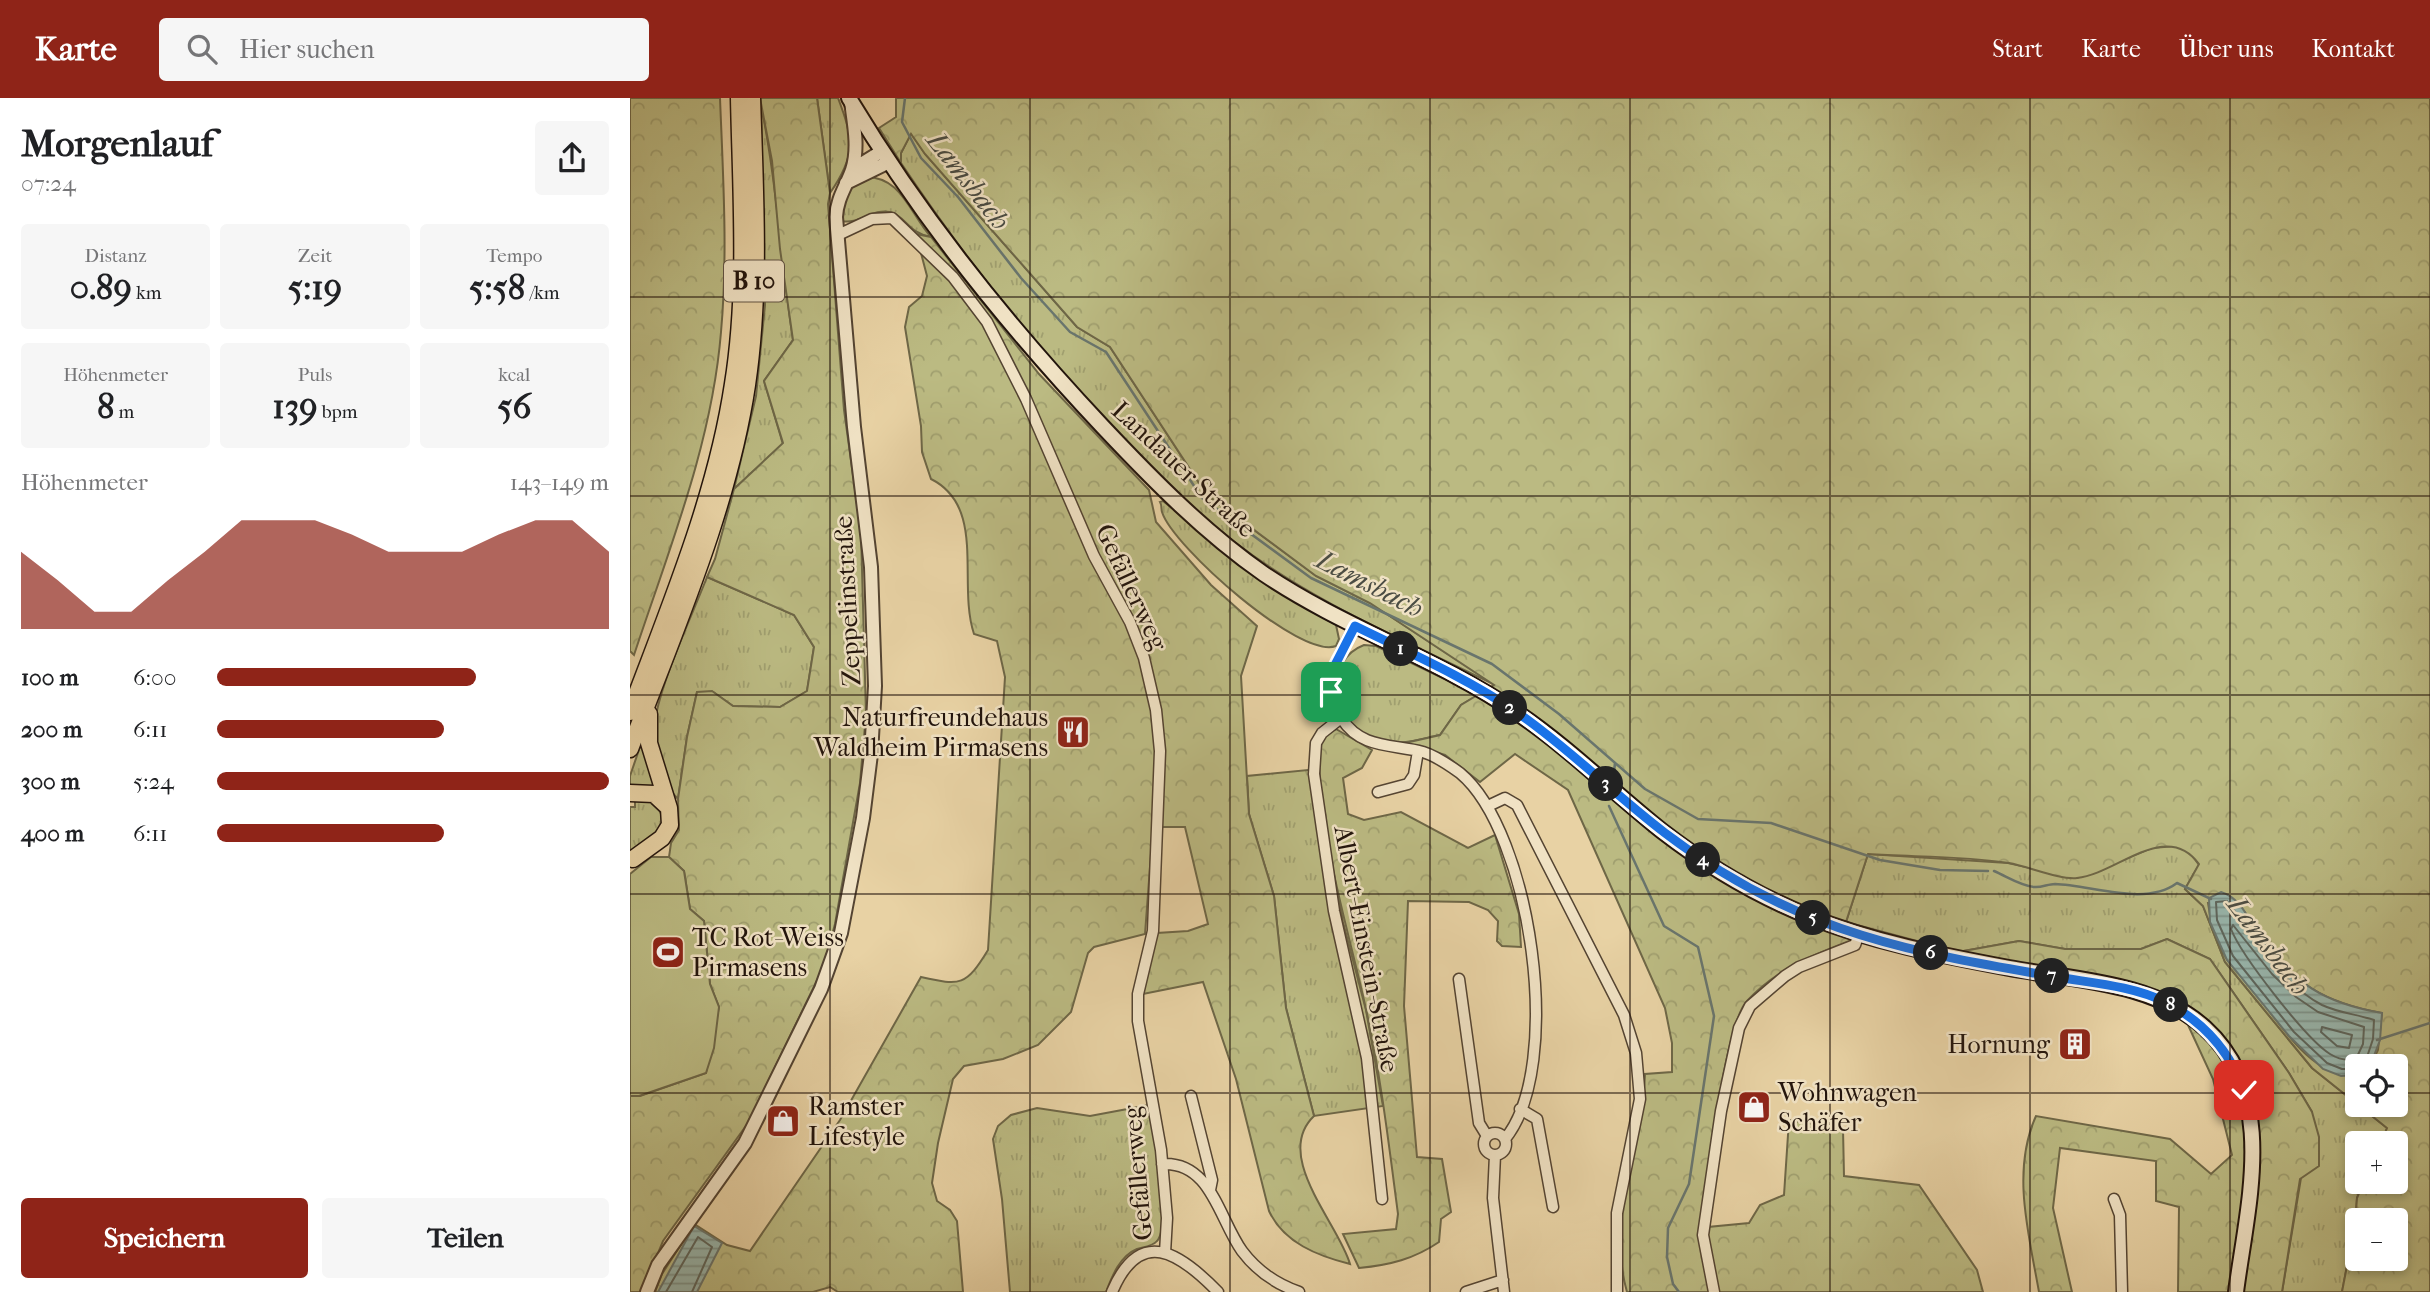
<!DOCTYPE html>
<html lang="de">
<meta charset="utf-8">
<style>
body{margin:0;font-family:"IM FELL French Canon",serif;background:#f6f6f6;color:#202124;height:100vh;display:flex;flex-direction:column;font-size:26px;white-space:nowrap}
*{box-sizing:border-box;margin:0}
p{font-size:23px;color:#757577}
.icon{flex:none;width:38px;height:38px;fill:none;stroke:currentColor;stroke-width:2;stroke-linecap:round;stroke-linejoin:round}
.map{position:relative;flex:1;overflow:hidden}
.sheet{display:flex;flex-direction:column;background:#fff;width:630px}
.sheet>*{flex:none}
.tools{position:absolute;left:1715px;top:956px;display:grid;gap:14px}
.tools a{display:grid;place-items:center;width:63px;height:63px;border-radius:7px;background:#fff;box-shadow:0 4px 10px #0003;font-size:35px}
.pin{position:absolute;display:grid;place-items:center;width:60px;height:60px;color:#fff;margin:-30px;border-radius:14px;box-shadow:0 4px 10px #0006}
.km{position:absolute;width:35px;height:35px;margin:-18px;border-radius:50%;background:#222;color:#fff;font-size:19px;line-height:35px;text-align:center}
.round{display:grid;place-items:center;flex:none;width:74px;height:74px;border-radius:7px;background:#f6f6f6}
.head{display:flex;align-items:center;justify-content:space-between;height:119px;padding:0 21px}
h1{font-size:38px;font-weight:800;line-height:52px}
.metrics{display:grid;grid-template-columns:repeat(3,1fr);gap:10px;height:119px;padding:7px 21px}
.metrics div{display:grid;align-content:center;border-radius:7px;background:#f6f6f6;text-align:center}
.metrics b{font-size:35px;font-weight:800}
.metrics small{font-size:19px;font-weight:400}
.metrics p{font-size:19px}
.chart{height:196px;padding:14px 21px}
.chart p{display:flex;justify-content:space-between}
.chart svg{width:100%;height:126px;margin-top:7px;fill:#8f2418;opacity:.7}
.action{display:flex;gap:14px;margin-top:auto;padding:14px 21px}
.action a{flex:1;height:80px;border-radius:7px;background:#8f2418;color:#fff;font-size:28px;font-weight:800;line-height:80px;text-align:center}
.action a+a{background:#f6f6f6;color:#202124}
ul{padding:0 21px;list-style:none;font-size:23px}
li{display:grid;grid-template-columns:112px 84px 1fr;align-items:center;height:52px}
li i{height:18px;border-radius:9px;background:#8f2418}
header{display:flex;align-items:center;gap:42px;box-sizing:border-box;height:98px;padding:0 35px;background:#8f2418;color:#fff}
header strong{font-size:33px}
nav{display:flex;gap:38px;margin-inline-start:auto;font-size:24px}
.search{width:490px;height:63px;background:#f6f6f6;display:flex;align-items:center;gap:18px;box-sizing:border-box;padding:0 24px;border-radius:7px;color:#757577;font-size:26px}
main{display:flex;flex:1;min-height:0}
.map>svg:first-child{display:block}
.grass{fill:url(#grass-tufts);stroke:#6e6747;stroke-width:2}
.forest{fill:url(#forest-crowns);stroke:#6e6747;stroke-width:2;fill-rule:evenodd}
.pitch{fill:#bbba82;stroke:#6e6747;stroke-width:2}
.water{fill:url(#water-rules);stroke:#69756d;stroke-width:2}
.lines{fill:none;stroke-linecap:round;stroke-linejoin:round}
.shore{stroke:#5d655c;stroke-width:2}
.stream{stroke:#69756d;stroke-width:2.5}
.minor-casing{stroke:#544432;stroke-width:13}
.tertiary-casing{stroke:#544432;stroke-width:16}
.secondary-casing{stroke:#22140c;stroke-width:18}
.trunk-casing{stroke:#22140c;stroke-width:19}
.minor{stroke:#f0e2c4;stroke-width:10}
.tertiary{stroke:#f0e2c4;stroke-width:12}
.secondary{stroke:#f0e2c4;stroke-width:14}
.trunk{stroke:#e8d2a4;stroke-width:16}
.route-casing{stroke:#fff;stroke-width:14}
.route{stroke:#1a73e8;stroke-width:9}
.grid{fill:none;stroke:#22140c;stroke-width:2;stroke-opacity:0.55}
.labels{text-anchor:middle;stroke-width:5;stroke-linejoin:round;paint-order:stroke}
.shield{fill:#f0e2c4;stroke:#605243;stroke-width:2}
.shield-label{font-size:24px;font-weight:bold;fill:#22140c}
.street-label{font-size:26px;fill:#22140c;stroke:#f0e2c4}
.poi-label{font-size:26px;fill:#22140c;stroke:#f0e2c4;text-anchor:start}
.water-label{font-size:28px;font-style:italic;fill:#4b4d44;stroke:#f0e2c4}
</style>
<header>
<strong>Karte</strong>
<div class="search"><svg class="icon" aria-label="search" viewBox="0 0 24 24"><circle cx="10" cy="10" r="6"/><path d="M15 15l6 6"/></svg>Hier suchen</div>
<nav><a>Start</a><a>Karte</a><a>Über uns</a><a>Kontakt</a></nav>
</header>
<main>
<section class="sheet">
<div class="head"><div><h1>Morgenlauf</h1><p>07:24</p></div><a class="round"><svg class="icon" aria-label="share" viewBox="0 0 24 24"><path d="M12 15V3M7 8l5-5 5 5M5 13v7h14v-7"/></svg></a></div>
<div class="metrics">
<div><p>Distanz</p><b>0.89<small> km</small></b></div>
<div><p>Zeit</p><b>5:19</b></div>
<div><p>Tempo</p><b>5:58<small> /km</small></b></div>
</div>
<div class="metrics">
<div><p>Höhenmeter</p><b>8<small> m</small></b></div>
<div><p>Puls</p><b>139<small> bpm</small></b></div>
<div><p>kcal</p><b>56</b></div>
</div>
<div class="chart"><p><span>Höhenmeter</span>143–149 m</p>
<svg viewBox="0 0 160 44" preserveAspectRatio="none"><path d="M0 44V17L10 27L20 38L30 38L40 27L50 17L60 6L70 6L80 6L90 11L100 17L110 17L120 17L130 11L140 6L150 6L160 17V44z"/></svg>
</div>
<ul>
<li><b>100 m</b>6:00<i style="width:66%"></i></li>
<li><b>200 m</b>6:11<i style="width:58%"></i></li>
<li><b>300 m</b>5:24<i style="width:100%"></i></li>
<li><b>400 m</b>6:11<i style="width:58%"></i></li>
</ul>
<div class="action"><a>Speichern</a><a>Teilen</a></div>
</section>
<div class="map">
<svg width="1800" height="1194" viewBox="0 0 1800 1194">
<defs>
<pattern id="grass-tufts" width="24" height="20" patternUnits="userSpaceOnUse" patternTransform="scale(1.75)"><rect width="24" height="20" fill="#bbba82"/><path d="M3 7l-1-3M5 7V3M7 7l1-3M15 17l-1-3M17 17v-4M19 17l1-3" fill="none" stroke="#a09f6f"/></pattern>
<pattern id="forest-crowns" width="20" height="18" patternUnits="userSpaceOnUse" patternTransform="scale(1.75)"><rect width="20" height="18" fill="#bbba82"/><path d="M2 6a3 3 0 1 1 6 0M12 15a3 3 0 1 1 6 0" fill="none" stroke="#a09f6f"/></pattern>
<pattern id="water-rules" width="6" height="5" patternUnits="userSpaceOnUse" patternTransform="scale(1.75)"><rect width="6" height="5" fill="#98b6ad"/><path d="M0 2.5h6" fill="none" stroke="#7c938b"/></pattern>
</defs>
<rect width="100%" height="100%" fill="#e8d2a4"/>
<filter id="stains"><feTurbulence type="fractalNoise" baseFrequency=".00286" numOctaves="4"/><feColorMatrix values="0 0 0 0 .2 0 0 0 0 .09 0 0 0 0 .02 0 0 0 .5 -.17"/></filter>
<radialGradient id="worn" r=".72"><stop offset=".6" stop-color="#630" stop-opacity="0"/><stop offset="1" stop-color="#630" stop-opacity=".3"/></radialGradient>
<path class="grass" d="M 187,0 L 208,0 C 224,42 226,58 200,95 Z
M 131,7 C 147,85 151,164 163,242 L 134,283 L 153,346 L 104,391 L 126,298 L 135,207 Z
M 281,35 L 295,56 L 447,229 L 480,249 L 577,397 L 686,478 L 740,505 L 865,587 C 777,543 684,505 606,445 C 563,413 527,375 490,337 C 408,253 336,162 271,65 L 271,55 Z
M 234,79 C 271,77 280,116 301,139 C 278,135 277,119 260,114 C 243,110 228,127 212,123 C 210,102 217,91 234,79 Z
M 533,403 L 640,489 L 706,527 L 709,541 L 706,548 C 671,562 543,449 532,414 C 531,411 532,407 530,404 Z
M 77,479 L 164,517 L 184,549 L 177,593 L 150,609 L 103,608 L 83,594 L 67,594 L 57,639 L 48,701 C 33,687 24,653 24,632 C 26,593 62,518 77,479 Z
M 734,547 L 746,548 L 848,597 L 831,607 L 810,637 C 787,642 763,650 740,640 C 703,623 692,563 734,547 Z
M 13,640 L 28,690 L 0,690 L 0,678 Z
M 688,671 L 713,824 L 736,912 L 753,1008 L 684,1018 L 656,910 L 644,798 L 619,716 L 617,678 Z
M 5,700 L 21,701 C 30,711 35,719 30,732 L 0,755 L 0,709 L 5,709 Z
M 1546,748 L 1558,752 L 1569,767 L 1555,791 L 1573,808 L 1595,864 L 1682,970 L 1757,1030 L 1751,1045 L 1727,1045 L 1727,1083 L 1734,1083 L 1727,1100 L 1725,1126 L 1712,1194 L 1652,1194 L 1682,1014 L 1659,975 L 1580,861 L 1537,841 L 1511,851 L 1435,851 L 1389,843 L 1328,854 L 1216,824 L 1238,756 L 1378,765 L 1447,780 L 1522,750 Z
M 519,1007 C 523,1031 542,1127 527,1143 C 523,1148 514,1149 507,1151 C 490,1158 482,1178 476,1194 L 380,1194 L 372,1101 L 363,1041 L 368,1028 L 381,1017 L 407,1010 L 460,1018 Z"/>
<path class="forest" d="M 0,0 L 90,0 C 93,77 98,157 91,234 C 82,346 39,451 4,557 L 0,553 Z
M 130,0 L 187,0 L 200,95 L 198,106 L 214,312 L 231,435 L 236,616 L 230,685 L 205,826 L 193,870 L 118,1025 L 33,1143 L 12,1194 L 0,1194 L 0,998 L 10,998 L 76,975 L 89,909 L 80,886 L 74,823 L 60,811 L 54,773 L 39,759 L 41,745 L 49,732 L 48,701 L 57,639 L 67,594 L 82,593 L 103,608 L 150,609 L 177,593 L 184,549 L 164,517 L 77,479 L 85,461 L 104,391 L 153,345 L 134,283 L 163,242 L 150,151 L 142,63 Z
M 266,0 L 1800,0 L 1800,1194 L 1712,1194 L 1725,1126 L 1727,1100 L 1734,1083 L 1766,1083 L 1766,1045 L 1751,1045 L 1757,1030 L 1727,1006 L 1766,1006 L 1766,968 L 1740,968 L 1748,952 L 1752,915 C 1695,905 1663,886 1629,837 C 1622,826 1617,815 1608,806 L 1578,805 C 1580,824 1587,843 1596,860 C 1603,871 1614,879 1621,889 C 1646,920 1682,983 1727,977 L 1727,1006 L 1682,970 L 1595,864 L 1573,808 L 1555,791 L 1569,766 C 1536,721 1487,776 1447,780 C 1430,782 1397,768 1379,765 C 1333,758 1284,759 1238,756 L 1216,824 L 1222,842 C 1183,857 1146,871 1117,903 C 1094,927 1076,1092 1071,1133 L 1072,1156 L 1082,1194 L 997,1194 C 976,1121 1012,1049 1015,976 L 1042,974 L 1042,945 L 1035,910 L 938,692 L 885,656 L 850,684 L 815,657 L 775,645 L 810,637 L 831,607 L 864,587 L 740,505 L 686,478 L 577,397 L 480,249 L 447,229 L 295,56 L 281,36 L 271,55 L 271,65 L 249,30 L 266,19 ZM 1727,1122 L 1766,1122 L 1766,1160 L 1727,1160 Z
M 286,136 L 301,139 L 409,276 L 519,392 L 526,424 L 581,487 L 627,528 L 611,578 L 619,716 L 644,798 L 656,910 L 684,1018 C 642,1058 709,1126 720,1166 C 688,1158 654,1145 639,1113 L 606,981 L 573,884 L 513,896 L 527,835 L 558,833 L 578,826 L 555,729 L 523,729 L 515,836 L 464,849 L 458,855 L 441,914 L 408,947 L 373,961 L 334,968 L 323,981 L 308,1045 L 302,1085 L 307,1103 L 320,1112 L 327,1123 L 333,1194 L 208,1194 L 200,1189 L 183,1194 L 25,1194 L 32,1176 L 64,1126 L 97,1147 L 120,1153 L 210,1022 L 291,879 C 331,888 336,888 358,852 L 375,579 L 367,543 L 344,536 C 327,485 357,409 301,381 L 292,354 L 291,328 L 275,229 L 279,209 L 292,198 L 297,178 Z
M 706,631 L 742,652 L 732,670 L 713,680 L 718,716 L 734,722 L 771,714 L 838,750 L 865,737 L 889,816 L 891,849 L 872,848 L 867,843 L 868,823 L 858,812 L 839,804 L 778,803 L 774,908 L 787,1059 L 812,1061 L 821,1114 L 811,1121 L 809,1144 C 784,1161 760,1167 729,1170 L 713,1136 L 766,1131 L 768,1116 C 759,1048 751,979 736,911 C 717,825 687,735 689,645 L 698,635 Z
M 1537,841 L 1580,861 L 1659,975 L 1682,1014 L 1689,1039 L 1689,1068 L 1670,1081 L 1652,1194 L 1548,1194 L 1549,1109 L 1526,1103 L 1526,1063 L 1430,1050 L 1423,1110 L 1442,1194 L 1409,1194 C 1399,1137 1381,1073 1406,1018 L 1540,1041 L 1581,1076 L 1602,1057 L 1583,981 L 1558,927 L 1511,888 L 1328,854 L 1389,843 L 1435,851 L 1511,851 Z
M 1159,1022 L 1213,1031 L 1214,1078 L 1289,1087 L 1347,1172 L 1353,1194 L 1087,1194 L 1076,1139 L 1078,1129 L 1119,1125 L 1130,1107 L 1154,1097 Z"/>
<path class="pitch" d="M 21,759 L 39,759 L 54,773 L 60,811 L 74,823 L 80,886 L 89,909 L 84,950 L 76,975 L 9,998 L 0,998 L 0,776 Z"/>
<path class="water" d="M 1591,794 C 1611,800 1618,821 1629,837 C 1665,886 1693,905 1752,915 L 1750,942 L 1740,968 L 1727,968 L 1726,977 L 1711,978 L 1693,971 L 1659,938 L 1597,862 L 1580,824 L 1579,800 Z
M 64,1128 L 92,1145 L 67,1194 L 28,1194 Z"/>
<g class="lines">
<path class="shore" d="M 1603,827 L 1642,876 L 1666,899 L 1688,914 L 1734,929 L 1733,946 L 1726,961 C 1716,963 1708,961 1700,956 C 1676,941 1611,857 1601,831 Z
M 1692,929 L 1722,937 L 1719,950 L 1707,948 L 1691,934 Z
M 1727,971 L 1712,971 L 1697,965 L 1664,934 L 1603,858 L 1587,822 L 1586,804 L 1597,803 C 1625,839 1650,885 1692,907 C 1709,915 1726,916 1744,922 L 1743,941 L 1734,968
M 36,1194 L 68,1139 L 82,1149 L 62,1194"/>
<path class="stream" d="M 275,0 L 272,24 L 291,60 L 328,99 L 391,180 L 440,234 L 476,254 L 572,400 L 681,480 L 862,566 L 929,616 L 1015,691 L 1068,721 L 1141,725 L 1250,762 L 1310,772 L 1358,773
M 983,682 L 985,665
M 979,708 L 1034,828 L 1068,849 L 1084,918 L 1059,1086 L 1038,1130 L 1037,1159 L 1043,1186 L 1049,1194
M 1364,773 C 1378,779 1389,787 1404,789 C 1411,790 1418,786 1425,786 C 1462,787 1515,809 1547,785 L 1581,801
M 1747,942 L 1800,925"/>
<g class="minor-casing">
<path id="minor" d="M 208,137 L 242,121 L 262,120 L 323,179 L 357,224 L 396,301 L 464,458 L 500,524 L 514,560 L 526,612 L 530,653 L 523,833 L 508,896 L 508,923 L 531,1052 L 537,1120 L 535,1155
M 725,528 C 708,559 690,588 712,621 C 731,651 763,646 793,654 C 806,658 819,667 830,675 C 901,734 935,968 875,1041
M 711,620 L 692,635 L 686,645 L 684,676 L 704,813 L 737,960 L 752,1101
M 748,694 L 778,686 L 784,677 L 788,653
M 858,708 L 875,700 L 887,707 L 994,917 L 1006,955 L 1010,1001 L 987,1115 L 987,1194
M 829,881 L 849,1025 L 857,1038
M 561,998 L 582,1082 L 580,1092
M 890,1011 L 907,1021 L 923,1109
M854 1046a11 11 0 1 1 22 0a11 11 0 1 1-22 0Z
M 865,1057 L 863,1100 L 874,1194
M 532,1066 C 581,1063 589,1121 612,1153 C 627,1173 646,1186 669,1194
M 1484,1101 L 1490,1117 L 1492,1194
M 482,1194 C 510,1128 549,1154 588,1194
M 836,1194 L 873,1182
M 1084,1194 L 1073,1137 L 1091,1013 L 1109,930 L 1120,908 L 1155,878 L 1169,869 L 1225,847 L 1229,836"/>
</g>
<g class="tertiary-casing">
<path id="tertiary" d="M 223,71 L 252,53
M 216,85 L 259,64
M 17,1194 L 28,1167 L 115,1045 L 191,891 L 211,835 L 233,720 L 241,656 L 245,588 L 241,469 L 224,329 L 206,119 C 207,100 216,89 222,72 C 229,51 224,26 221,4"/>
</g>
<g class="secondary-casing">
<path id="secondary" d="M 219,0 C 290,119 378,228 473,329 C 523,382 574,434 634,476 C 714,530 807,560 886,614 C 938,649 983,694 1032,733 C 1076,767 1126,797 1178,818 C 1242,844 1310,857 1379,870 C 1444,882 1524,884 1575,930 C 1649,997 1617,1108 1606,1194"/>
</g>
<g class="trunk-casing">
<path id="trunk" d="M 0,614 C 40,507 86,399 103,286 C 118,192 111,95 109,0
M 0,651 C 44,533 98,413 117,287 C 131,193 125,95 122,0
M 0,695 L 24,696 L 39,710
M 3,761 L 32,740 L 40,727 L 39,710 L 19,645 L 19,616"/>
</g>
<use href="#minor" class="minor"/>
<use href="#tertiary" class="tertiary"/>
<use href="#secondary" class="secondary"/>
<use href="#trunk" class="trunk"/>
</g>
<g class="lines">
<g class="route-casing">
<path id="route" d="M 701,594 L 704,569 L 725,528 C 780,555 837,580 888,615 C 940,651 985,697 1035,735 C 1094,780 1160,815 1231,837 C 1295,857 1362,868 1427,879 C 1462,885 1503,888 1535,904 C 1573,923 1599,952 1614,992"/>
</g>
<use href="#route" class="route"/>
</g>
<path class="grid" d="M 200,0 L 200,1194M 400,0 L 400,1194M 600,0 L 600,1194M 800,0 L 800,1194M 1000,0 L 1000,1194M 1200,0 L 1200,1194M 1400,0 L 1400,1194M 1600,0 L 1600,1194M 0,199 L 1800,199M 0,398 L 1800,398M 0,597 L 1800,597M 0,796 L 1800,796M 0,995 L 1727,995M 1766,995 L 1800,995"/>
<defs>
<g id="restaurant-square" transform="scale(1.75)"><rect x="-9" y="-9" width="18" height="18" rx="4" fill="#8f2418" stroke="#f0e2c4"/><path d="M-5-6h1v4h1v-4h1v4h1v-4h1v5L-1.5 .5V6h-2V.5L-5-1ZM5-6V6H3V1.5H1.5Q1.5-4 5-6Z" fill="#fff"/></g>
<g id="stadium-square" transform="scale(1.75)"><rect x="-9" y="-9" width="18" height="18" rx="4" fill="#8f2418" stroke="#f0e2c4"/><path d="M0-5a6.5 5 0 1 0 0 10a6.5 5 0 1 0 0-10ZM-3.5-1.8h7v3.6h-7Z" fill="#fff"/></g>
<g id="building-square" transform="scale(1.75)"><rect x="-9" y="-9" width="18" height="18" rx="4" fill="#8f2418" stroke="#f0e2c4"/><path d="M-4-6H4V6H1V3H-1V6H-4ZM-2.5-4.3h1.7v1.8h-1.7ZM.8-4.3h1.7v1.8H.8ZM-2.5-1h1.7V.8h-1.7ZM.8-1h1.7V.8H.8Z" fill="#fff"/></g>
<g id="shop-square" transform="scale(1.75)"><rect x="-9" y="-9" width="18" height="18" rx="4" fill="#8f2418" stroke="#f0e2c4"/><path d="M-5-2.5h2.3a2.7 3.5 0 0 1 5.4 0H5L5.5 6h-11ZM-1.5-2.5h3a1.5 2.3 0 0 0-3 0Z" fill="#fff"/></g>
</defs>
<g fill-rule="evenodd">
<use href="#restaurant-square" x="443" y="634"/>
<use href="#stadium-square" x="38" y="854"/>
<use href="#building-square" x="1445" y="946"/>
<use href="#shop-square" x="1124" y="1009"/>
<use href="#shop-square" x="153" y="1023"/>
</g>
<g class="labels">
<rect class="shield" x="94" y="162.5" width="60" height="41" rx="5"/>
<g class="shield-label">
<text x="124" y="191">B 10</text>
</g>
<g class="street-label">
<text transform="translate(554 371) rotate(43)" y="9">Landauer Straße</text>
<text transform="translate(502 489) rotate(65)" y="9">Gefällerweg</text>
<text transform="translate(217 503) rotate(-93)" y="9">Zeppelinstraße</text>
<text transform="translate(737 851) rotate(79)" y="9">Albert-Einstein-Straße</text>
<text transform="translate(507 1075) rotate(-95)" y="9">Gefällerweg</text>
</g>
<g class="poi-label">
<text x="418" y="628" text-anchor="end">Naturfreundehaus<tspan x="418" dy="30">Waldheim Pirmasens</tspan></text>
<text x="62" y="848">TC Rot-Weiss<tspan x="62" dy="30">Pirmasens</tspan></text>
<text x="1420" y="955" text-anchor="end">Hornung</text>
<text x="1148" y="1003">Wohnwagen<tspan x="1148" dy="30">Schäfer</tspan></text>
<text x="178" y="1017">Ramster<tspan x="178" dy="30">Lifestyle</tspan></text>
</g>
<g class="water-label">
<text transform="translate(339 82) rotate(52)" y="10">Lamsbach</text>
<text transform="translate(740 485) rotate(27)" y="10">Lamsbach</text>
<text transform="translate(1639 847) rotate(53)" y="10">Lamsbach</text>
</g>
</g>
<rect width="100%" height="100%" filter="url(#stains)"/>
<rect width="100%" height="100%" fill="url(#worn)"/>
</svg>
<div class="tools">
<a><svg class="icon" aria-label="locate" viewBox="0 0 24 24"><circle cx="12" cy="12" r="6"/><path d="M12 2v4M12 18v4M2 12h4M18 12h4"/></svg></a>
<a>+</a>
<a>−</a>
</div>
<div class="pin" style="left:701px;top:594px;background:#1e9e55"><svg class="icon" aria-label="arrive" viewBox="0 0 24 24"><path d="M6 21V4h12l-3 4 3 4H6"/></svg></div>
<div class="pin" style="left:1614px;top:992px;background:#d93025"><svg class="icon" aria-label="check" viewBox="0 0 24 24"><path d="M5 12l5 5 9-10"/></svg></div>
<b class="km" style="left:771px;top:551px">1</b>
<b class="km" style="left:880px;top:610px">2</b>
<b class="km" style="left:976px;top:686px">3</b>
<b class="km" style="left:1073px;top:762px">4</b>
<b class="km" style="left:1183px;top:820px">5</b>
<b class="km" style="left:1301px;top:855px">6</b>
<b class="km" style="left:1422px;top:878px">7</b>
<b class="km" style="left:1541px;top:907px">8</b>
</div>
</main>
